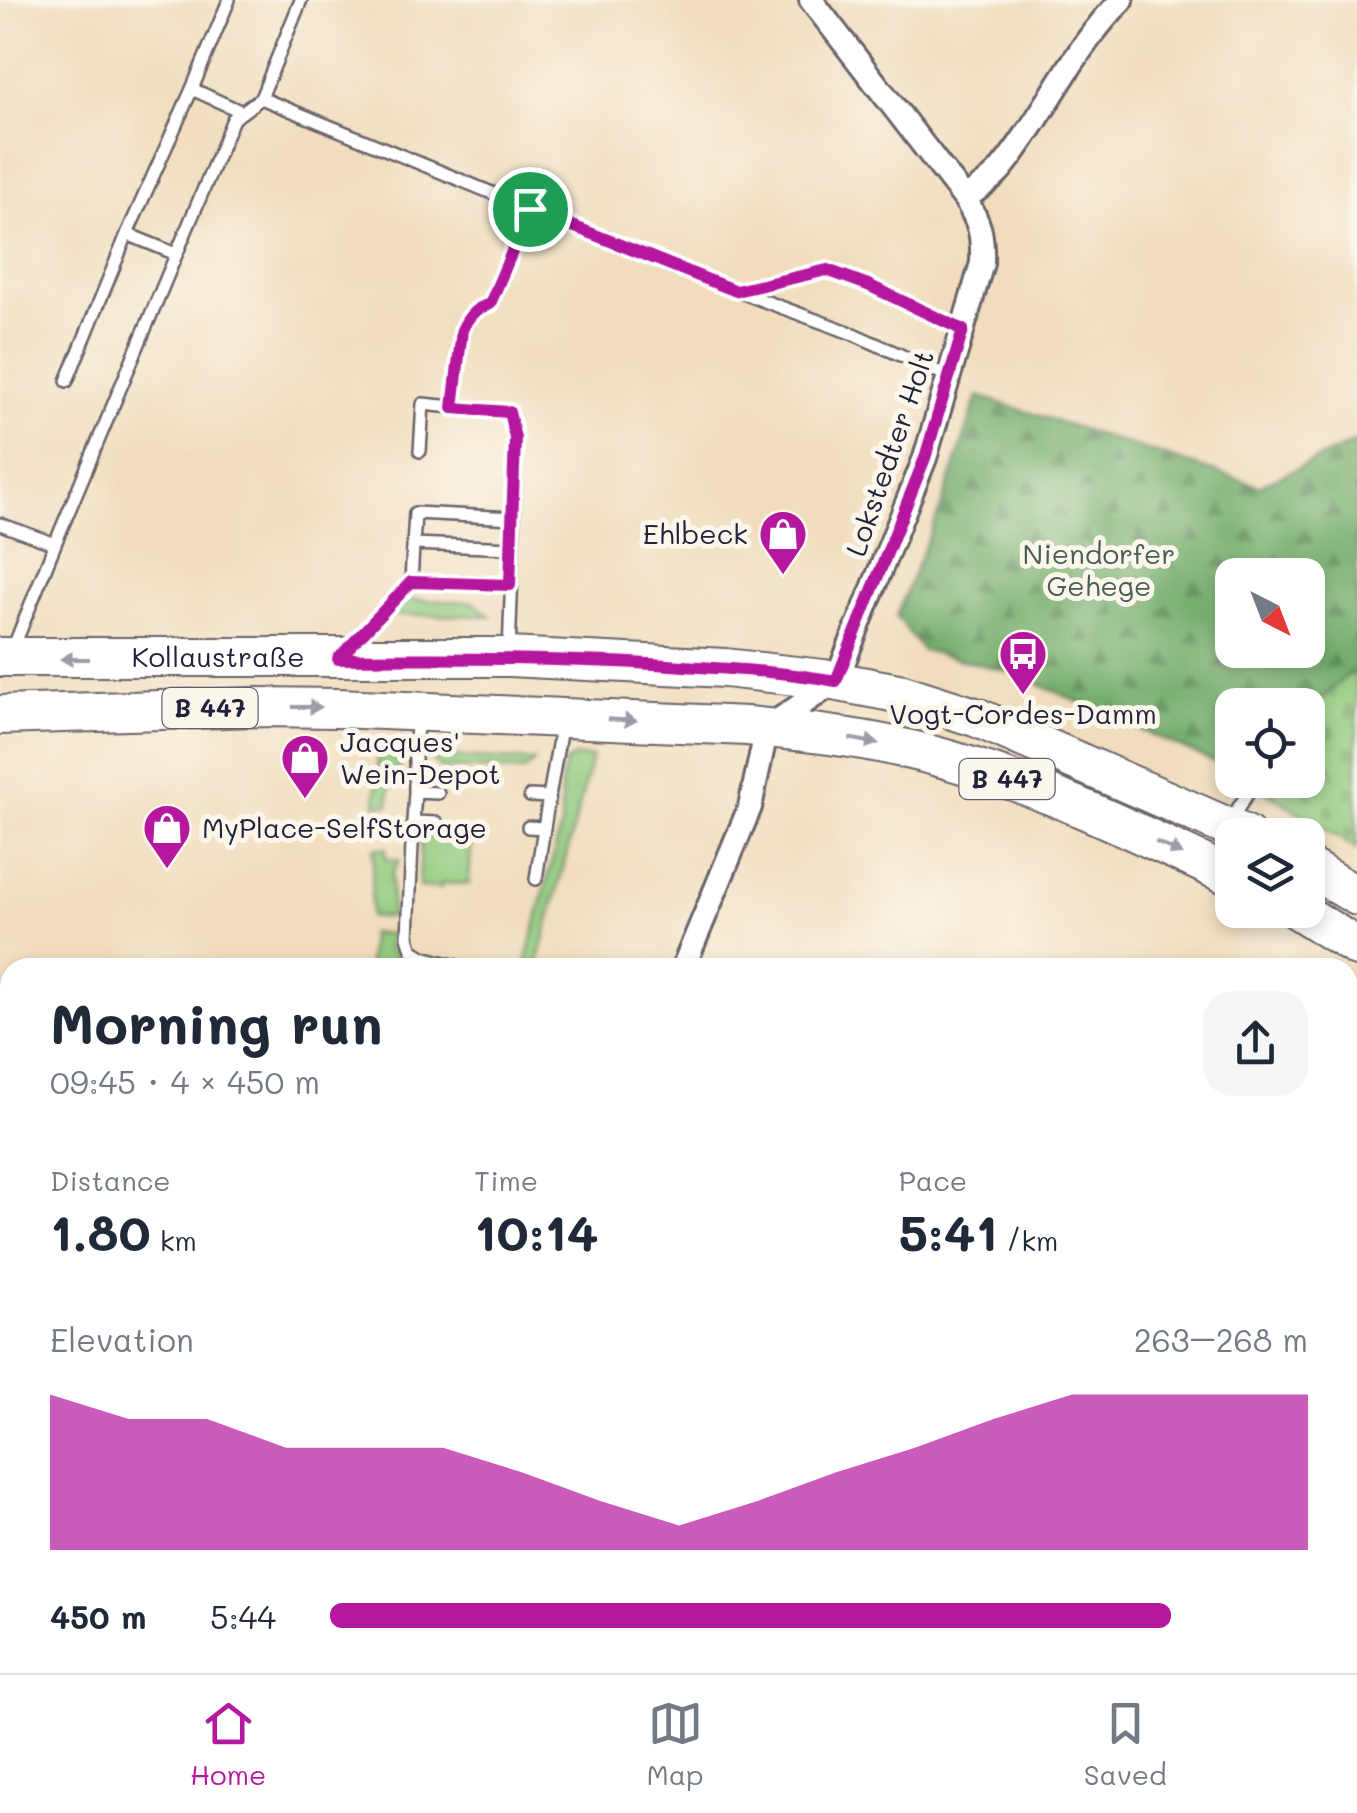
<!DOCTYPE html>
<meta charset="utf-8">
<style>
body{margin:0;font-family:Mali,sans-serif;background:#f6f6f7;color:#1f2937;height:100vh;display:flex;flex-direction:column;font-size:38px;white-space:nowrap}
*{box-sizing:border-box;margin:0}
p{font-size:32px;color:#747a83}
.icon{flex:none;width:55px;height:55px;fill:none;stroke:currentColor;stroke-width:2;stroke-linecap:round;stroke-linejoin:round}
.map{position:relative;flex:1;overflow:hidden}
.sheet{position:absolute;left:0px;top:958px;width:1358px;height:718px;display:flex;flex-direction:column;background:#fff;border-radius:30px 30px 0 0;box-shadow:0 5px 15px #0003}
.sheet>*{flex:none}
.needle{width:65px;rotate:138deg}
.tools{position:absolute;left:1215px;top:558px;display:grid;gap:20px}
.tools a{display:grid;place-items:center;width:110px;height:110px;border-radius:20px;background:#fff;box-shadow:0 5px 15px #0003;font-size:50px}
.pin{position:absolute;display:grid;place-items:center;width:85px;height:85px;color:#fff;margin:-42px;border:5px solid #fff;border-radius:50%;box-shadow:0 2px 10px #0007}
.round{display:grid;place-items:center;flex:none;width:105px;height:105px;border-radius:30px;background:#f6f6f7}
.headline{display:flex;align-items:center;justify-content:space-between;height:170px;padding:0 50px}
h1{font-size:55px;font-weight:700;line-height:75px}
.stats{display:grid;grid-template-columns:repeat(3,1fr);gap:15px;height:170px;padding:10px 50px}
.stats div{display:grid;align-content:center}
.stats b{font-size:50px;font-weight:700}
.stats small{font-size:28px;font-weight:400}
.stats p{font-size:28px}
.chart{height:280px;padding:20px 50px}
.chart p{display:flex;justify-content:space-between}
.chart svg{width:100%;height:180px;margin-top:10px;fill:#b5179e;opacity:.7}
ul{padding:0 50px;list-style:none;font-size:32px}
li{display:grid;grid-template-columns:160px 120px 1fr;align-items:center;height:75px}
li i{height:25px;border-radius:12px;background:#b5179e}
.dock{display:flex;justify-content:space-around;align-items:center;height:140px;border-top:2px solid #e0e1e3;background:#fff;font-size:28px;color:#747a83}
.dock a{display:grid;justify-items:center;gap:5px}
.dock .on{color:#b5179e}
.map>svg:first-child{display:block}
.grass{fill:#92ca7e;stroke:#5a765c;stroke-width:2.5}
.forest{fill:url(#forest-firs);stroke:#4c6854;stroke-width:2.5;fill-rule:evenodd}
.cemetery{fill:url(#cemetery-stones);stroke:#5a765c;stroke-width:2.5}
.garden{fill:url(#garden-furrows);stroke:#5a765c;stroke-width:2.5}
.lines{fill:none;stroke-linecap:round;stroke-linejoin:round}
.service-casing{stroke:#6a6368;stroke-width:16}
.minor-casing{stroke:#6a6368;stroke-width:28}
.primary-casing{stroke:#6a6368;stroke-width:42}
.service{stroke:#fff;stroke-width:11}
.minor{stroke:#fff;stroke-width:22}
.primary{stroke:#fff;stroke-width:38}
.oneway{fill:#9c9ca7}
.route-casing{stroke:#fff;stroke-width:20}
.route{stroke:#b5179e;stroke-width:12}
.labels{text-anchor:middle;stroke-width:10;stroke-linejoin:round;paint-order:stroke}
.shield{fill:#fbf7ec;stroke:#636270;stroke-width:2.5}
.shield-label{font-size:25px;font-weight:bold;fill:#22223b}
.street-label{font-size:28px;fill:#22223b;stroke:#fbf7ec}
.poi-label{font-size:28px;fill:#22223b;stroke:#fbf7ec;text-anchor:start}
.park-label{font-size:28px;fill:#495d52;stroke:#fbf7ec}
</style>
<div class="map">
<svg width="1357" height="1673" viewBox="0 0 1357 1673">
<defs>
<pattern id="forest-firs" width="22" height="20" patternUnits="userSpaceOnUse" patternTransform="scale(2.5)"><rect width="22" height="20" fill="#75ae6d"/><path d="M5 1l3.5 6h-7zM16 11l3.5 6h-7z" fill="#608d5b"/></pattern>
<pattern id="cemetery-stones" width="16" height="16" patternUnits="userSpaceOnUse" patternTransform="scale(2.5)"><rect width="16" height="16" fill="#92ca7e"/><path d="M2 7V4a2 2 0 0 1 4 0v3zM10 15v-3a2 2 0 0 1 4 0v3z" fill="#7ead6e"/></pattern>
<pattern id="garden-furrows" width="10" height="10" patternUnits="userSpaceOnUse" patternTransform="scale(2.5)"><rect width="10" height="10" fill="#92ca7e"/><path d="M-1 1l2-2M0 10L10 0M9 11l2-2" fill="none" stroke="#7ead6e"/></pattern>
</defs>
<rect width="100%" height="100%" fill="#fbf7ec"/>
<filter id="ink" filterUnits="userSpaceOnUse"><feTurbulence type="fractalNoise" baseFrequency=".01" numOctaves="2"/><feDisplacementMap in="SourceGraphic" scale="20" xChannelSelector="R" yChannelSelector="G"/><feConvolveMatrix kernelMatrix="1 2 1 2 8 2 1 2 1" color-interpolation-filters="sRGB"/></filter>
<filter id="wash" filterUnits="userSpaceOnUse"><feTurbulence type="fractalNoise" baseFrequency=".0048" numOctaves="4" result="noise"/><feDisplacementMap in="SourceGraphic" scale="40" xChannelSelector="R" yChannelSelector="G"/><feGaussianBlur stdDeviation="2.25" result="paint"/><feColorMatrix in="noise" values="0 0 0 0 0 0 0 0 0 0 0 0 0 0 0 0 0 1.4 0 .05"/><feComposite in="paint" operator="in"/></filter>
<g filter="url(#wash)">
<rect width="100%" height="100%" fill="#f1ddbd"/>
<path class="grass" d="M 408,600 L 473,602 L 490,616 L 389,615 Z
M 378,753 L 395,754 L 399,760 L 400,783 L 390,783 L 389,805 L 376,805 Z
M 429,756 L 437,756 L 535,761 L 524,771 L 440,768 Z
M 574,757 L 592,757 L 537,967 L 525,967 L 561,826 L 561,785 L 565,763 Z
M 429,833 L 472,835 L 469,884 L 442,883 L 441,888 L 419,887 L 421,839 Z
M 374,848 L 386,848 L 386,859 L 399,860 L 392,874 L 391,917 L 370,917 Z
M 370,933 L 390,934 L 388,949 L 401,961 L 428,967 L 368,966 Z
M 425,1665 L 1218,1665 L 1257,1668 L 1258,1665 L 1268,1665 L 1267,1673 L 1057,1669 L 1054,1673 L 422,1673 Z"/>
<path class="forest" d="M 978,396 L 1259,486 L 1357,441 L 1357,667 L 1308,710 L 1308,705 L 1232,705 L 1232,770 L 1011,672 L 922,650 L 896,616 L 942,505 ZM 1232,575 L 1308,575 L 1308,650 L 1232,650 Z
M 1268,1665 L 1334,1665 L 1335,1673 L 1267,1673 Z"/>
<path class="cemetery" d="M 1357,667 L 1357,849 L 1248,780 L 1308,780 L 1308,710 Z"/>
<path class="garden" d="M 4,1552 L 10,1552 L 10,1665 L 362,1665 L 359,1673 L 0,1673 L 0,1559 Z"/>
</g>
<g filter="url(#ink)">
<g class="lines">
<g class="service-casing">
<path id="service" d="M 229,0 L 192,89 L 242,112
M 301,0 L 261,98 L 667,265 L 851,333 L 950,377
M 176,254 L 127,234 L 192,89
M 738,291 L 827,270 L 868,285 L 963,330
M 67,381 L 127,234
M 453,407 L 463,330 C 469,315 475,309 490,304 L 530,209
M 420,451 L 423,404 L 509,413 L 515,438 L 514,518
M 0,524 L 55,544
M 413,544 L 513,548
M 411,581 L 510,585
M 349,646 L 411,581 L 415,513 L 514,518 L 509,653
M 12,651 L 55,544 L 233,119 L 261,98
M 419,717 L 415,742 L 415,792 L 438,793
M 415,792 L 413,822 L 437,823
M 530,796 L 549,797 L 562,722
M 413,822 L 408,937 L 412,950 L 423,957 L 464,968
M 1229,822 L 1254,784
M 528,827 L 544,828 L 549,797
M 536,879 L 544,828
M 0,1294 L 10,1299"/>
</g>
<g class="minor-casing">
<path id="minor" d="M 965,199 C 977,189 991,181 1001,169 C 1045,116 1072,49 1122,0
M 683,968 L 750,807 L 767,728 L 836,681 L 925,458 L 982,263 C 983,234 980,223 965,199 L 811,0
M 1348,1569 L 1357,1578
M 392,1673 L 395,1665"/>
</g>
<g class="primary-casing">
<g id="primary">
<path id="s1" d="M 0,657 L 509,657 L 725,668 L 823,679 L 903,694 L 978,718 L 1246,835"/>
<path d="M 0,715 L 257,707 L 337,708 L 747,726 C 798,731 849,736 898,747 C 1014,772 1126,827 1232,877"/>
<path d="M 1308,867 L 1357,896"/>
<path d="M 1298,910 L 1357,947"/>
</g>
</g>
<use href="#service" class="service"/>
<use href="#minor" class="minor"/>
<use href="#primary" class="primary"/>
</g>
<defs><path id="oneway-solid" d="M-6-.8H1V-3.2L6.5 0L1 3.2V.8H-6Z" transform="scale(2.5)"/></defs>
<g class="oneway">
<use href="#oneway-solid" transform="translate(75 659) rotate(180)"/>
<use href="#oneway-solid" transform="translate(307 707)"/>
<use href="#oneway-solid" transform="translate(622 720) rotate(3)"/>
<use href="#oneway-solid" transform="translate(864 741) rotate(10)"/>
<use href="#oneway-solid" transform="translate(1169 848) rotate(25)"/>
</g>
</g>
<g class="lines" filter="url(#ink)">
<g class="route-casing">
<path id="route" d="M 530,209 L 736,291 L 827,270 L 868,285 L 963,330 L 925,458 L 836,681 C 786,672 734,669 684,666 C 568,658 453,658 338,659 L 411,582 L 510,585 L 515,438 L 509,412 L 453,408 L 462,330 C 469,315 475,309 490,304 Z"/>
</g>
<use href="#route" class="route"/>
</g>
<defs>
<g id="shop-pin" transform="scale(2.5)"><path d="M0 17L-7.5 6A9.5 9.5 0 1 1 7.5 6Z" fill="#b5179e" stroke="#fbf7ec"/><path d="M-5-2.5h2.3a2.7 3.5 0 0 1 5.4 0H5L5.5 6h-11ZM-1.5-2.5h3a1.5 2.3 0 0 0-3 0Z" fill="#fff"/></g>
<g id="bus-pin" transform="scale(2.5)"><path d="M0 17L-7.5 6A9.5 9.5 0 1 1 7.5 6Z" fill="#b5179e" stroke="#fbf7ec"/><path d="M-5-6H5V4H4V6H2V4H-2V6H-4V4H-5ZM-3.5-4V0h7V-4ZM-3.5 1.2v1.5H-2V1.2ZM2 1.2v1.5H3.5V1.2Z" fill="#fff"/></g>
</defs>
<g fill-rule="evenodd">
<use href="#shop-pin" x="783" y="534"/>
<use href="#bus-pin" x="1023" y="654"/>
<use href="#shop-pin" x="305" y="758"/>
<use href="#shop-pin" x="167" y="828"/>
</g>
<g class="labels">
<g class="shield">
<rect x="162.5" y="688" width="95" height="40" rx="8"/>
<rect x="959.5" y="759" width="95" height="40" rx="8"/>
</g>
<g class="shield-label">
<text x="210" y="717">B 447</text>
<text x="1007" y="788">B 447</text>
</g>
<g class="street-label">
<text transform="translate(890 453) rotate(-71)" y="10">Lokstedter Holt</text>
<text dy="10" stroke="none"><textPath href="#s1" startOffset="218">Kollaustraße</textPath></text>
</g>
<g class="poi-label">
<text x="748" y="544" text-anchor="end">Ehlbeck</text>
<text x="1023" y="724" text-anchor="middle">Vogt-Cordes-Damm</text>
<text x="340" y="752">Jacques'<tspan x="340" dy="32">Wein-Depot</tspan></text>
<text x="202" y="838">MyPlace-SelfStorage</text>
</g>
<g class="park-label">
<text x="1099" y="564">Niendorfer<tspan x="1099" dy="32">Gehege</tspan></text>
</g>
</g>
</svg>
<div class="tools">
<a><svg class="needle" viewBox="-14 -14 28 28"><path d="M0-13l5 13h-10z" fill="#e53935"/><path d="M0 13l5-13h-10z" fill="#747a83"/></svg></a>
<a><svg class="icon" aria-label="locate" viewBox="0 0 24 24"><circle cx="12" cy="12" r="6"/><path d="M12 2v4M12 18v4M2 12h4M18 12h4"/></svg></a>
<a><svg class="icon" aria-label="layers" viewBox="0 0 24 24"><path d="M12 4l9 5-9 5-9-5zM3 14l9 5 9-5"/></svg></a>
</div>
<div class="pin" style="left:530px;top:209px;background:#1e9e55"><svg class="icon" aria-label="arrive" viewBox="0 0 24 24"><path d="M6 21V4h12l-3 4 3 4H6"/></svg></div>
<section class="sheet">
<div class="headline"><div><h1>Morning run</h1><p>09:45 · 4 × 450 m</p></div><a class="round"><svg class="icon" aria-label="share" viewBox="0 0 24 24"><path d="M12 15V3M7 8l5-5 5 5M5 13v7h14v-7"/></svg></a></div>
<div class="stats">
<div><p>Distance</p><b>1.80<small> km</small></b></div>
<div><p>Time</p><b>10:14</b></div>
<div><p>Pace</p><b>5:41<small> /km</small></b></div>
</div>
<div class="chart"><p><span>Elevation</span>263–268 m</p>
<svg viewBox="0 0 160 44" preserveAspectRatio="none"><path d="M0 44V6L10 12L20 12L30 19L40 19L50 19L60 25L70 32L80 38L90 32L100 25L110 19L120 12L130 6L140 6L150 6L160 6V44z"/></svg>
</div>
<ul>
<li><b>450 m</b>5:44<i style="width:86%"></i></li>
</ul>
</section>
</div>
<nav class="dock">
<a class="on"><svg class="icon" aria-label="home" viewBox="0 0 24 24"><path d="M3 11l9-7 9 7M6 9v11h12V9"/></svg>Home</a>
<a><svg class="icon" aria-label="map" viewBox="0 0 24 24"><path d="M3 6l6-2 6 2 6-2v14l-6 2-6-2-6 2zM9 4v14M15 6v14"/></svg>Map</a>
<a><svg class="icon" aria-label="saved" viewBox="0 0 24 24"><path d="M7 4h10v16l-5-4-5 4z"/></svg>Saved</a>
</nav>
